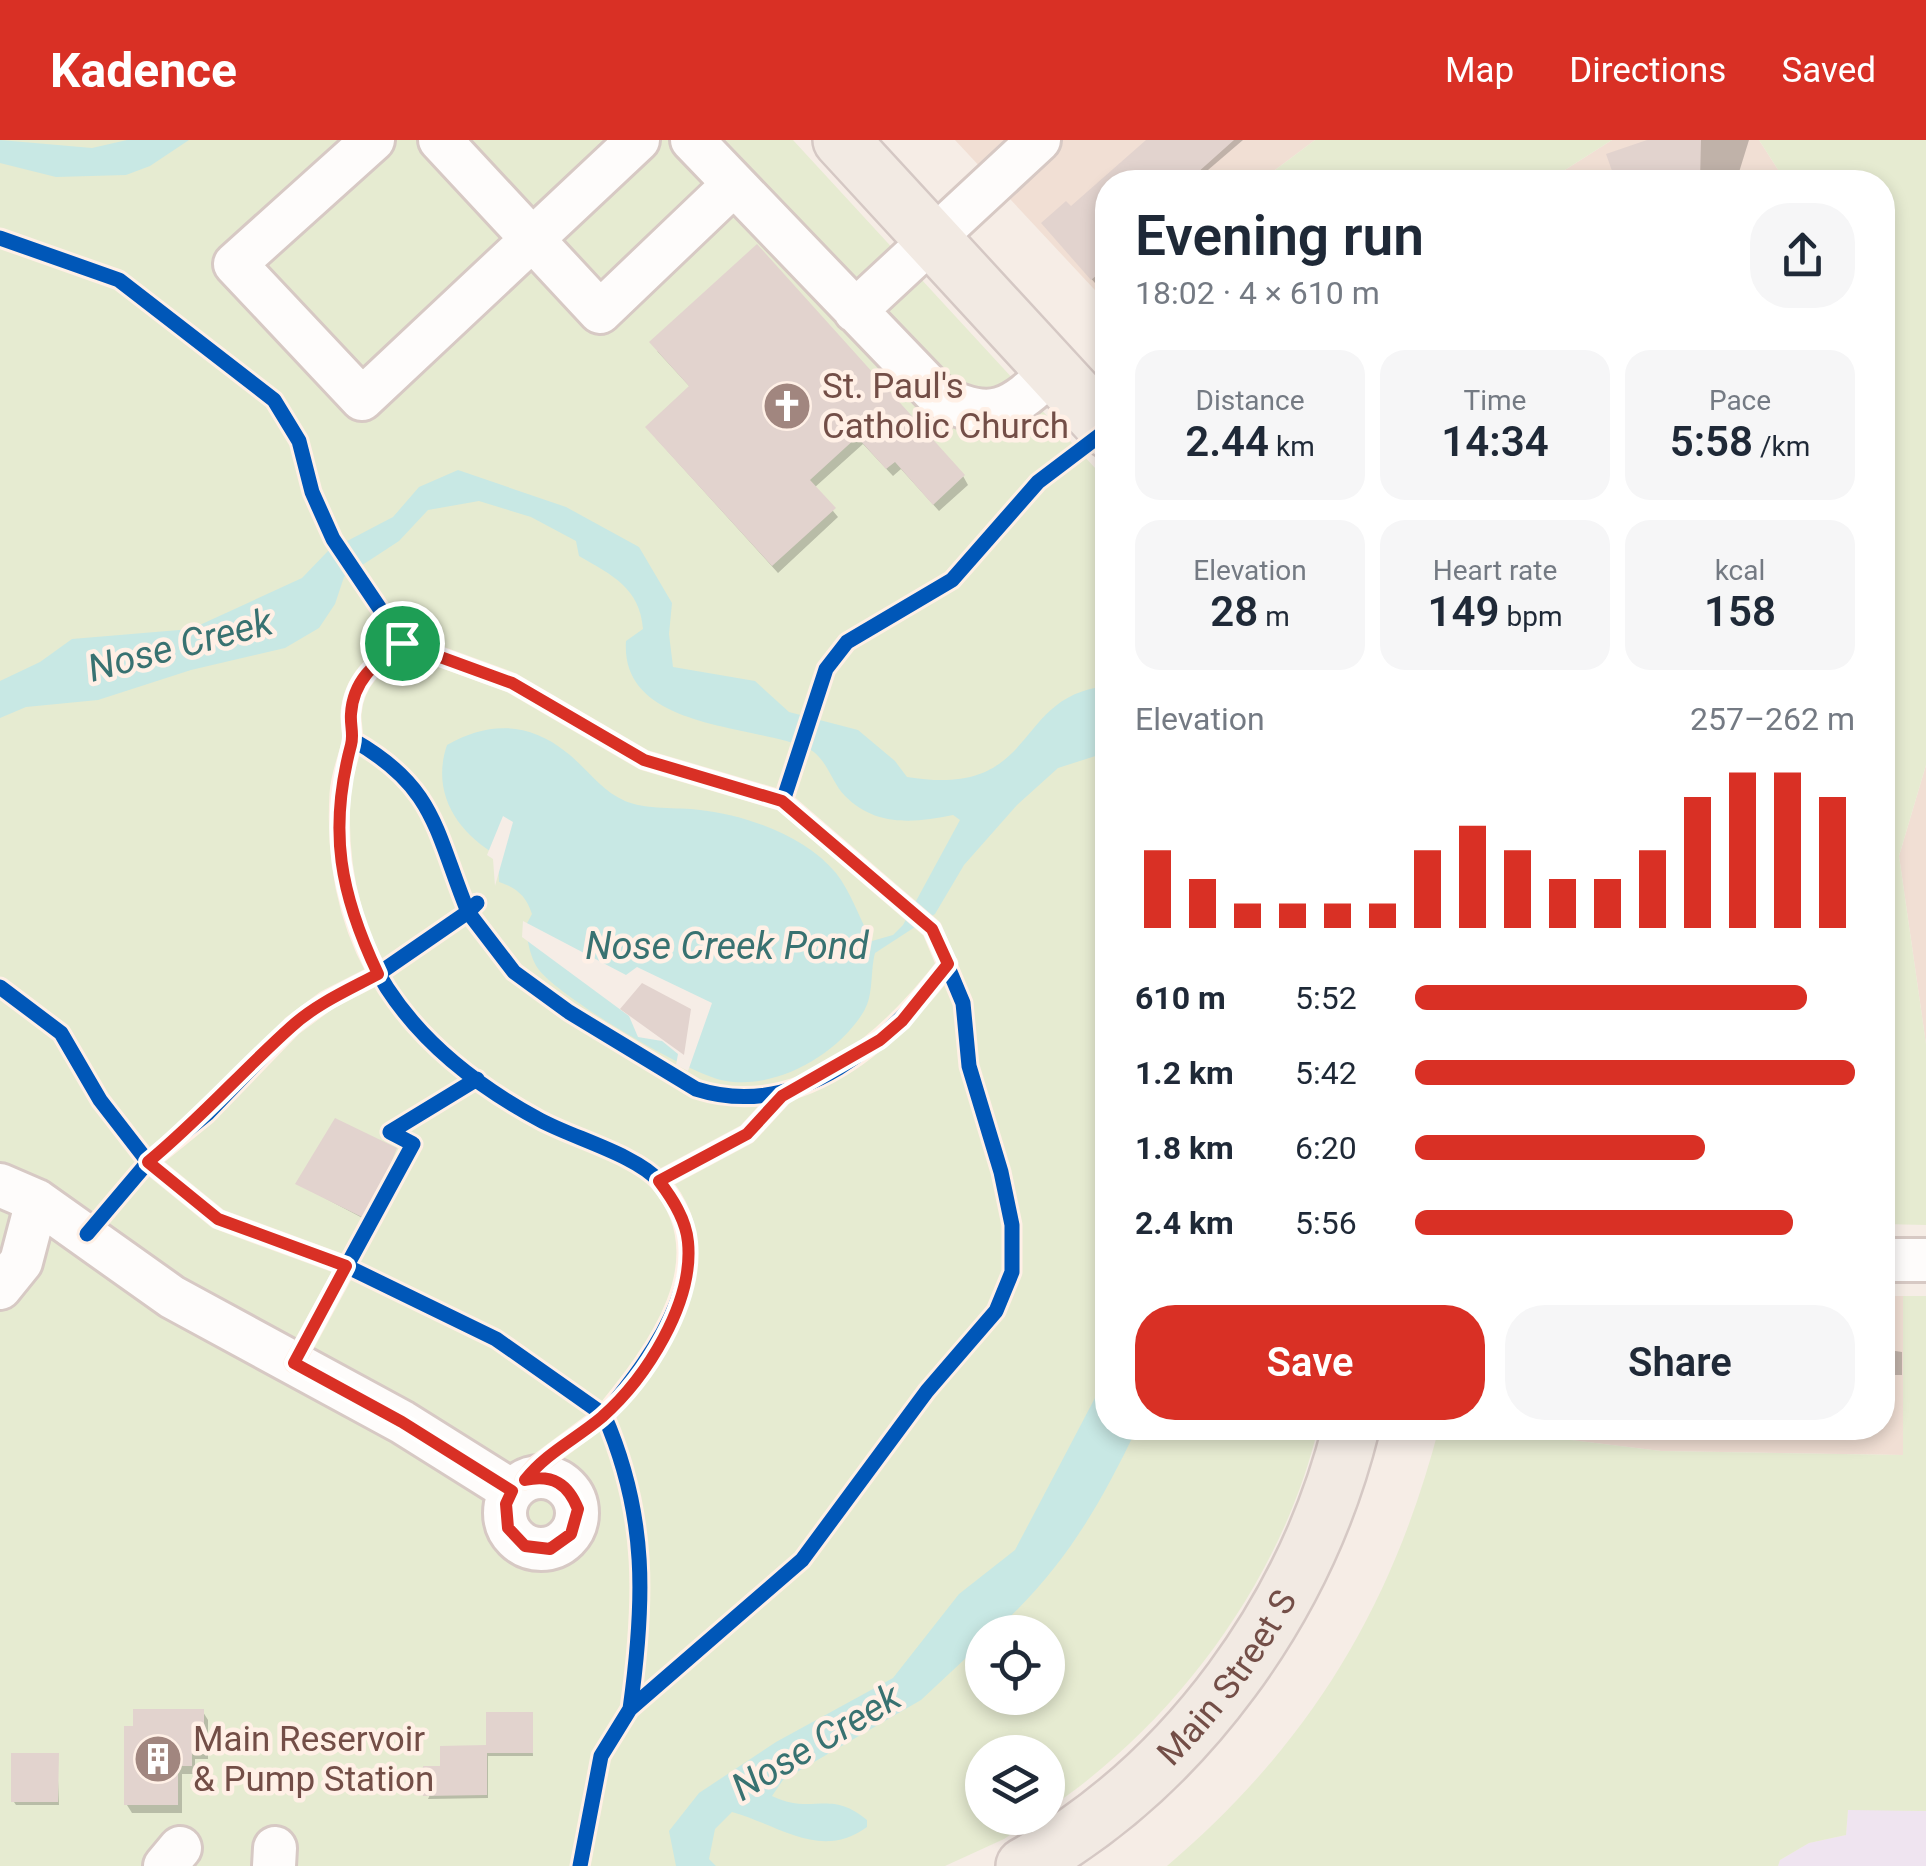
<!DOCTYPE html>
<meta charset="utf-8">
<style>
body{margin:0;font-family:Roboto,sans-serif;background:#f6f6f7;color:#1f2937;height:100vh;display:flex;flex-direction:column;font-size:38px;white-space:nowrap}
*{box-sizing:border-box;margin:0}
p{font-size:32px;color:#747a83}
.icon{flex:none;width:55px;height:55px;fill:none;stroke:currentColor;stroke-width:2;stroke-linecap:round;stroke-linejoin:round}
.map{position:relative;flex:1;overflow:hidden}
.panel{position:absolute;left:1095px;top:30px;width:800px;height:1270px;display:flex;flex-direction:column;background:#fff;border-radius:40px;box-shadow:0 5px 15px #0003}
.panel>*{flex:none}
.buttons{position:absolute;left:965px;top:1475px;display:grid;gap:20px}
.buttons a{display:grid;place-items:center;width:100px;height:100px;border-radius:50%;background:#fff;box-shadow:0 5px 15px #0003;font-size:50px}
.pin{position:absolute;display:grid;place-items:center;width:85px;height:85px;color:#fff;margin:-42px;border:5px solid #fff;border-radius:50%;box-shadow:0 2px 10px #0007}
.round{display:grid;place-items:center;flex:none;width:105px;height:105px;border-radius:40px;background:#f6f6f7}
.summary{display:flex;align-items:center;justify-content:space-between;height:170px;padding:0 40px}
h1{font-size:55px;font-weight:600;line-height:75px}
.figures{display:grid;grid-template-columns:repeat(3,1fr);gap:15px;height:170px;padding:10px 40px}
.figures div{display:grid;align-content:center;border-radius:25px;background:#f6f6f7;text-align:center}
.figures b{font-size:42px;font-weight:600}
.figures small{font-size:28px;font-weight:400}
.figures p{font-size:28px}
.chart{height:280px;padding:20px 40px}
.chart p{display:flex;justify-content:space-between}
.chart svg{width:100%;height:180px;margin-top:10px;stroke:#d93025;stroke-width:6}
.action{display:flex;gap:20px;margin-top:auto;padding:20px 40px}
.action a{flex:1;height:115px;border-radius:40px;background:#d93025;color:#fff;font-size:40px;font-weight:600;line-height:115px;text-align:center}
.action a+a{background:#f6f6f7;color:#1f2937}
ul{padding:0 40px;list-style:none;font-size:32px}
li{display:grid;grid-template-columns:160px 120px 1fr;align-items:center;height:75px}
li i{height:25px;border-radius:12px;background:#d93025}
header{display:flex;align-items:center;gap:60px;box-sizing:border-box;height:140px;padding:0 50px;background:#d93025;color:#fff}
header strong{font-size:48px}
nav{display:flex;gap:55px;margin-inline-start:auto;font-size:35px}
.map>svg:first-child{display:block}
.residential{fill:#f1dfd4}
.education{fill:#efe4f0}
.green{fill:#e6ebd1;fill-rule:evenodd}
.water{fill:#c8e8e4}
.pier{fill:#f6ede6}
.shadow{fill:#0003}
.building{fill:#e2d3ce}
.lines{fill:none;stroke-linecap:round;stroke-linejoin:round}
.minor-casing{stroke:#d7c9c4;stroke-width:48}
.major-casing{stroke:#d5c8c4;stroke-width:60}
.minor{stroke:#fefcfb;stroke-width:42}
.major{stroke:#f2eae3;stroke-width:55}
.cycleway-casing{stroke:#fff0e6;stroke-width:21}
.cycleway{stroke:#0057b8;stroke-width:15}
.route-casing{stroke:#fff;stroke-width:20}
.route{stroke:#d93025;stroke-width:12}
.labels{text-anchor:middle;stroke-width:9;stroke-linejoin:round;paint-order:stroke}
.poi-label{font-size:35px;fill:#734e47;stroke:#fff0e6;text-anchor:start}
.street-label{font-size:35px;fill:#734e47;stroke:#fff0e6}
.water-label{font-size:38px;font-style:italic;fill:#387271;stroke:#fff0e6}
</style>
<header>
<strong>Kadence</strong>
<nav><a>Map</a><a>Directions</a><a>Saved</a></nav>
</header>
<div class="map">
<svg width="1926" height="1726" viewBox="0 0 1926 1726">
<rect width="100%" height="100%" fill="#f6ede6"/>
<path class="residential" d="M 955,0 L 1315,0 L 1259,42 L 1108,42 L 1107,163 Z
M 1612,0 L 1759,0 L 1786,42 L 1546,42 Z
M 1926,625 L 1926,904 L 1899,716 Z
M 1883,1156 L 1903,1156 L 1904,1315 L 1661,1311 L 1472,1288 L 1882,1288 Z"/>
<path class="education" d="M 1848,1669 L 1926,1671 L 1926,1726 L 1778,1726 L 1780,1720 L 1809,1703 L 1846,1695 Z"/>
<path class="green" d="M 0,0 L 793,0 L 1107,341 L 1108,1288 L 1318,1288 C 1282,1439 1176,1583 1048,1669 L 1048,1612 L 982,1612 L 982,1678 L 1035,1678 L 1004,1699 L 945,1726 L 0,1726 ZM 982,1492 L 1048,1492 L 1048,1558 L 982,1558 Z
M 1315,0 L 1612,0 L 1546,42 L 1259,42 Z
M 1759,0 L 1926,0 L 1926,625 L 1899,716 L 1926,904 L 1926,1085 L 1882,1084 L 1882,42 L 1786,42 Z
M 1903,1156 L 1926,1156 L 1926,1671 L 1848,1670 L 1846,1695 L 1809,1703 L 1780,1720 L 1778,1726 L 1167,1726 C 1309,1605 1392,1468 1439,1288 L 1472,1288 L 1661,1311 L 1903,1315 Z"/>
<path class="water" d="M 0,0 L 92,8 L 127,0 L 189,0 L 150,26 L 126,35 L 56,37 L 0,23 Z
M 458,330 L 566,367 L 639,407 L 672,463 L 669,494 L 673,527 L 755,541 L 789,572 L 858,590 L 895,621 L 907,637 C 1041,659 1010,556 1107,546 L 1108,612 L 1058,628 L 1017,665 L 964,725 L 935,774 L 875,813 C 870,832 874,854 864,871 C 838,915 773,952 721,940 C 684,931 562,859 539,830 C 530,819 528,801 525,787 L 532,774 C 526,756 517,748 499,742 L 498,716 C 456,692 431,652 447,605 C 488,581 529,582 566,612 C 587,628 600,650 625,661 C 646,670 677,667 700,670 C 746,675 805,696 836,733 C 851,752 860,780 872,801 L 893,795 L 903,785 L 960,680 L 953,675 C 914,683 876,687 845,656 C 831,642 827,617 807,608 C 752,584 620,590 626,501 L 643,489 C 640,448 612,435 579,416 L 576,401 L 531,377 L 479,361 L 428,370 L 399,401 L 344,437 L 335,464 L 319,488 L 285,508 L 191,530 L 98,560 L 26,567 L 0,578 L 0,541 L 40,522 L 72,499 L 191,489 L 302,438 L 328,411 L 393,377 L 419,347 Z
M 1107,1235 L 1108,1288 L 1137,1288 C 1097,1371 1063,1429 994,1492 L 982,1492 L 982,1503 L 921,1560 L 783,1640 L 772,1656 C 813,1676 829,1648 867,1680 L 867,1687 C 821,1721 779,1685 732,1672 L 715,1689 L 709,1719 L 716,1726 L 676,1726 L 669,1691 L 699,1653 L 776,1602 L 893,1538 L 959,1454 L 1015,1410 Z"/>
<path class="pier" d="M 503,676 L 513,682 L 495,746 L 493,719 L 487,715 Z
M 523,781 L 626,835 L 637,827 L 712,863 L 688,931 L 676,925 L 678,914 L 662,901 L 638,897 L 629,876 L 522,797 Z"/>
<path class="shadow" d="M 1150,0 L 1243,0 L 1194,42 L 1108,42 L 1108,142 L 1102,136 L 1095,143 L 1047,88 Z
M 1684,0 L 1749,0 L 1736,42 L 1618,42 L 1609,15 Z
M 657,211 L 963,336 L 968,345 L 939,371 L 901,329 L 893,336 L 863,304 L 814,348 L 838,377 L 778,433 L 653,295 L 691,248 Z
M 395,1010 L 370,1082 L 298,1044 Z
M 1882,1209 L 1902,1212 L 1902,1235 L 1885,1235 L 1885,1277 Z
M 1689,1288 L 1721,1288 L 1720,1299 L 1690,1297 Z
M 203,1572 L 208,1580 L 208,1619 L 195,1619 L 195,1634 L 182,1634 L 182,1673 L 132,1673 L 127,1665 Z
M 531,1575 L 533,1616 L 488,1616 L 488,1658 L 428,1659 L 442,1629 L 489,1608 Z
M 57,1615 L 59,1665 L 16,1665 L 14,1662 Z"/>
<path class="building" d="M 1146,0 L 1234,0 L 1187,42 L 1108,42 L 1108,126 L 1091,140 L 1041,83 L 1066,61 L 1071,66 Z
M 1647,0 L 1701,0 L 1700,42 L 1616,42 L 1606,14 Z
M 757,104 L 965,335 L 933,365 L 895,322 L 886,329 L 857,297 L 810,340 L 836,368 L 772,426 L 645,287 L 689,246 L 649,202 Z
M 642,843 L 691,869 L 684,915 L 620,869 Z
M 335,978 L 397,1008 L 368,1080 L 295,1044 Z
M 133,1569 L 204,1569 L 204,1611 L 192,1611 L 192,1626 L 178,1626 L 178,1665 L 124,1665 L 124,1586 L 133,1586 Z
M 486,1572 L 533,1572 L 533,1613 L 487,1613 L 487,1655 L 423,1656 L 423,1626 L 440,1626 L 440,1606 L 486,1605 Z
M 11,1613 L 59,1613 L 58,1662 L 11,1662 Z"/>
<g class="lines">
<g class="minor-casing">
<path id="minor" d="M 373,0 L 235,124 L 362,259 L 638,0
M 440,0 L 600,172 L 734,44
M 692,0 L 937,255 C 992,285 1012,270 1053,230
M 855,171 L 1039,0
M 0,1045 L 37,1061 L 21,1122 L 0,1148
M 37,1061 L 172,1157 L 402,1282 L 512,1351
M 1882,1120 L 1926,1120
M505 1373a36 36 0 1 1 72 0a36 36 0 1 1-72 0Z
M 165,1726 L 180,1708
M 274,1726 L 275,1708"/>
</g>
<g class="major-casing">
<g id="major">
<path d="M 841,0 L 1108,290"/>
<path id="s1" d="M 1024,1726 C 1187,1634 1306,1468 1351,1288"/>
</g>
</g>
<use href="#minor" class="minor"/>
<use href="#major" class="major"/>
<g class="cycleway-casing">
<path id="cycleway" d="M 0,98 L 119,140 L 274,260 L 299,301 L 312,352 L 333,399 L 403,503 L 512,543 L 644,620 L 783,661 L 932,789 L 963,863 L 969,926 L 1001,1032 L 1012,1085 L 1012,1132 L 996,1171 L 927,1251 L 802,1420 L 630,1569 L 601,1616 L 580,1726
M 403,503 C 377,522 354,538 351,573 C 350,582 354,593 352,603 C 348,621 341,635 340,654 C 331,808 408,909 540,980 C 573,998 637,1015 660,1042 C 727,1120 655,1213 604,1275 C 648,1376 645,1462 630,1569
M 783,661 L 826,529 L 847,502 L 952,440 L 1038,342 L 1108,289
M 477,763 L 468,772 L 514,832 L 569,872 L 696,949 C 800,982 889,901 948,824
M 0,847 L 61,893 L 100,960 L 148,1022 L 218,1079 L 346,1126 L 496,1199 L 604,1275 L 537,1325 L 525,1340
M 659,1041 L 747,994 L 783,955
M 87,1094 L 148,1022 L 207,974 L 292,886 L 327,860 L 378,834 L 468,772 C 435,691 436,647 353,600
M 294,1223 L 413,1004 L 390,992 L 477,939"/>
</g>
<use href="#cycleway" class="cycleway"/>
</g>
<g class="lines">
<g class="route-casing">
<path id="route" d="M 402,503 L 512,543 L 644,620 L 782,661 L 932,789 L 948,824 L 902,881 L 880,900 L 782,956 L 747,994 L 659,1041 C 672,1058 686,1079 688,1102 C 694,1163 646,1238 602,1277 C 576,1299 546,1313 525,1340 C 553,1334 568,1344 578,1369 L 571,1394 L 550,1409 L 525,1406 L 508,1388 L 506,1364 L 512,1351 L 402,1282 L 294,1223 L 346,1126 L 218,1079 L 148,1022 C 199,980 242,931 291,887 C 316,864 348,850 378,834 C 340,754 328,691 351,605 C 354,594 350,585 351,574 C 353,539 376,523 402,503 Z"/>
</g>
<use href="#route" class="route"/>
</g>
<defs>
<g id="church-disc" transform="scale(2.5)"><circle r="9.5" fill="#a1867f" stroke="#fff0e6"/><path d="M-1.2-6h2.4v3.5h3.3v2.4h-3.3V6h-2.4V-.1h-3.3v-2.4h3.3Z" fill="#fff"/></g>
<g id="building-disc" transform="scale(2.5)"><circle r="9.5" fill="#a1867f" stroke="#fff0e6"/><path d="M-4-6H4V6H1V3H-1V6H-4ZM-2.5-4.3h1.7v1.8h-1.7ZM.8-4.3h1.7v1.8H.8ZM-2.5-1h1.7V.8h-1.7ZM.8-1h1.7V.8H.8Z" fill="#fff"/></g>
</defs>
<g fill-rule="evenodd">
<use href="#church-disc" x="787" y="266"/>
<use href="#building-disc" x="158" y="1619"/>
</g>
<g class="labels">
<g class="poi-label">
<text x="822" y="258">St. Paul's<tspan x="822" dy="40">Catholic Church</tspan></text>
<text x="193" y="1611">Main Reservoir<tspan x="193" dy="40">&amp; Pump Station</tspan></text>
</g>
<g class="street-label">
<text dy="12" stroke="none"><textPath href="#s1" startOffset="280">Main Street S</textPath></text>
</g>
<g class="water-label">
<text transform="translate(180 505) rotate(-15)" y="13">Nose Creek</text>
<text x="727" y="819">Nose Creek Pond</text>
<text transform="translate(816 1602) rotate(-31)" y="13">Nose Creek</text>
</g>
</g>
</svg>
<div class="buttons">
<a><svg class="icon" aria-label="locate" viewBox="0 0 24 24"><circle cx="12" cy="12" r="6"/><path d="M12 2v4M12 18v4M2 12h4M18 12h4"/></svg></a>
<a><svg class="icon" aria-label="layers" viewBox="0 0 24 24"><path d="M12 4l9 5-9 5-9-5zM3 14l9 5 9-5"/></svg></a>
</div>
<div class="pin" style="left:402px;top:503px;background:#1e9e55"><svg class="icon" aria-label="arrive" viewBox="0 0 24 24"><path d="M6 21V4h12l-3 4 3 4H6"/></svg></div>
<section class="panel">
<div class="summary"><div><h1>Evening run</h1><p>18:02 · 4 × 610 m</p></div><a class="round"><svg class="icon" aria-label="share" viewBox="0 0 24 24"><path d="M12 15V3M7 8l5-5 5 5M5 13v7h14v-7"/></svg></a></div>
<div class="figures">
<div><p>Distance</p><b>2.44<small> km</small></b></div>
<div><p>Time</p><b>14:34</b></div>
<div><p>Pace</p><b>5:58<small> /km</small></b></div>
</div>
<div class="figures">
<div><p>Elevation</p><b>28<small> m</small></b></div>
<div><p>Heart rate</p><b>149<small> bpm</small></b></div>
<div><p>kcal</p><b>158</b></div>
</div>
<div class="chart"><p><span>Elevation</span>257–262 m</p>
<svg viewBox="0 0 160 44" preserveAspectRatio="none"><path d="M5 44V25M15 44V32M25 44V38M35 44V38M45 44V38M55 44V38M65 44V25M75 44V19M85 44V25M95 44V32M105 44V32M115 44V25M125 44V12M135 44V6M145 44V6M155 44V12"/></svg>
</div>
<ul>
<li><b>610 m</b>5:52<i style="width:89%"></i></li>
<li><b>1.2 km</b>5:42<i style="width:100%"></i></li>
<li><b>1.8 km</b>6:20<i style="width:66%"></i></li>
<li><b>2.4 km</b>5:56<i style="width:86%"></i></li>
</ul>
<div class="action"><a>Save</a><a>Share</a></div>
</section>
</div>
